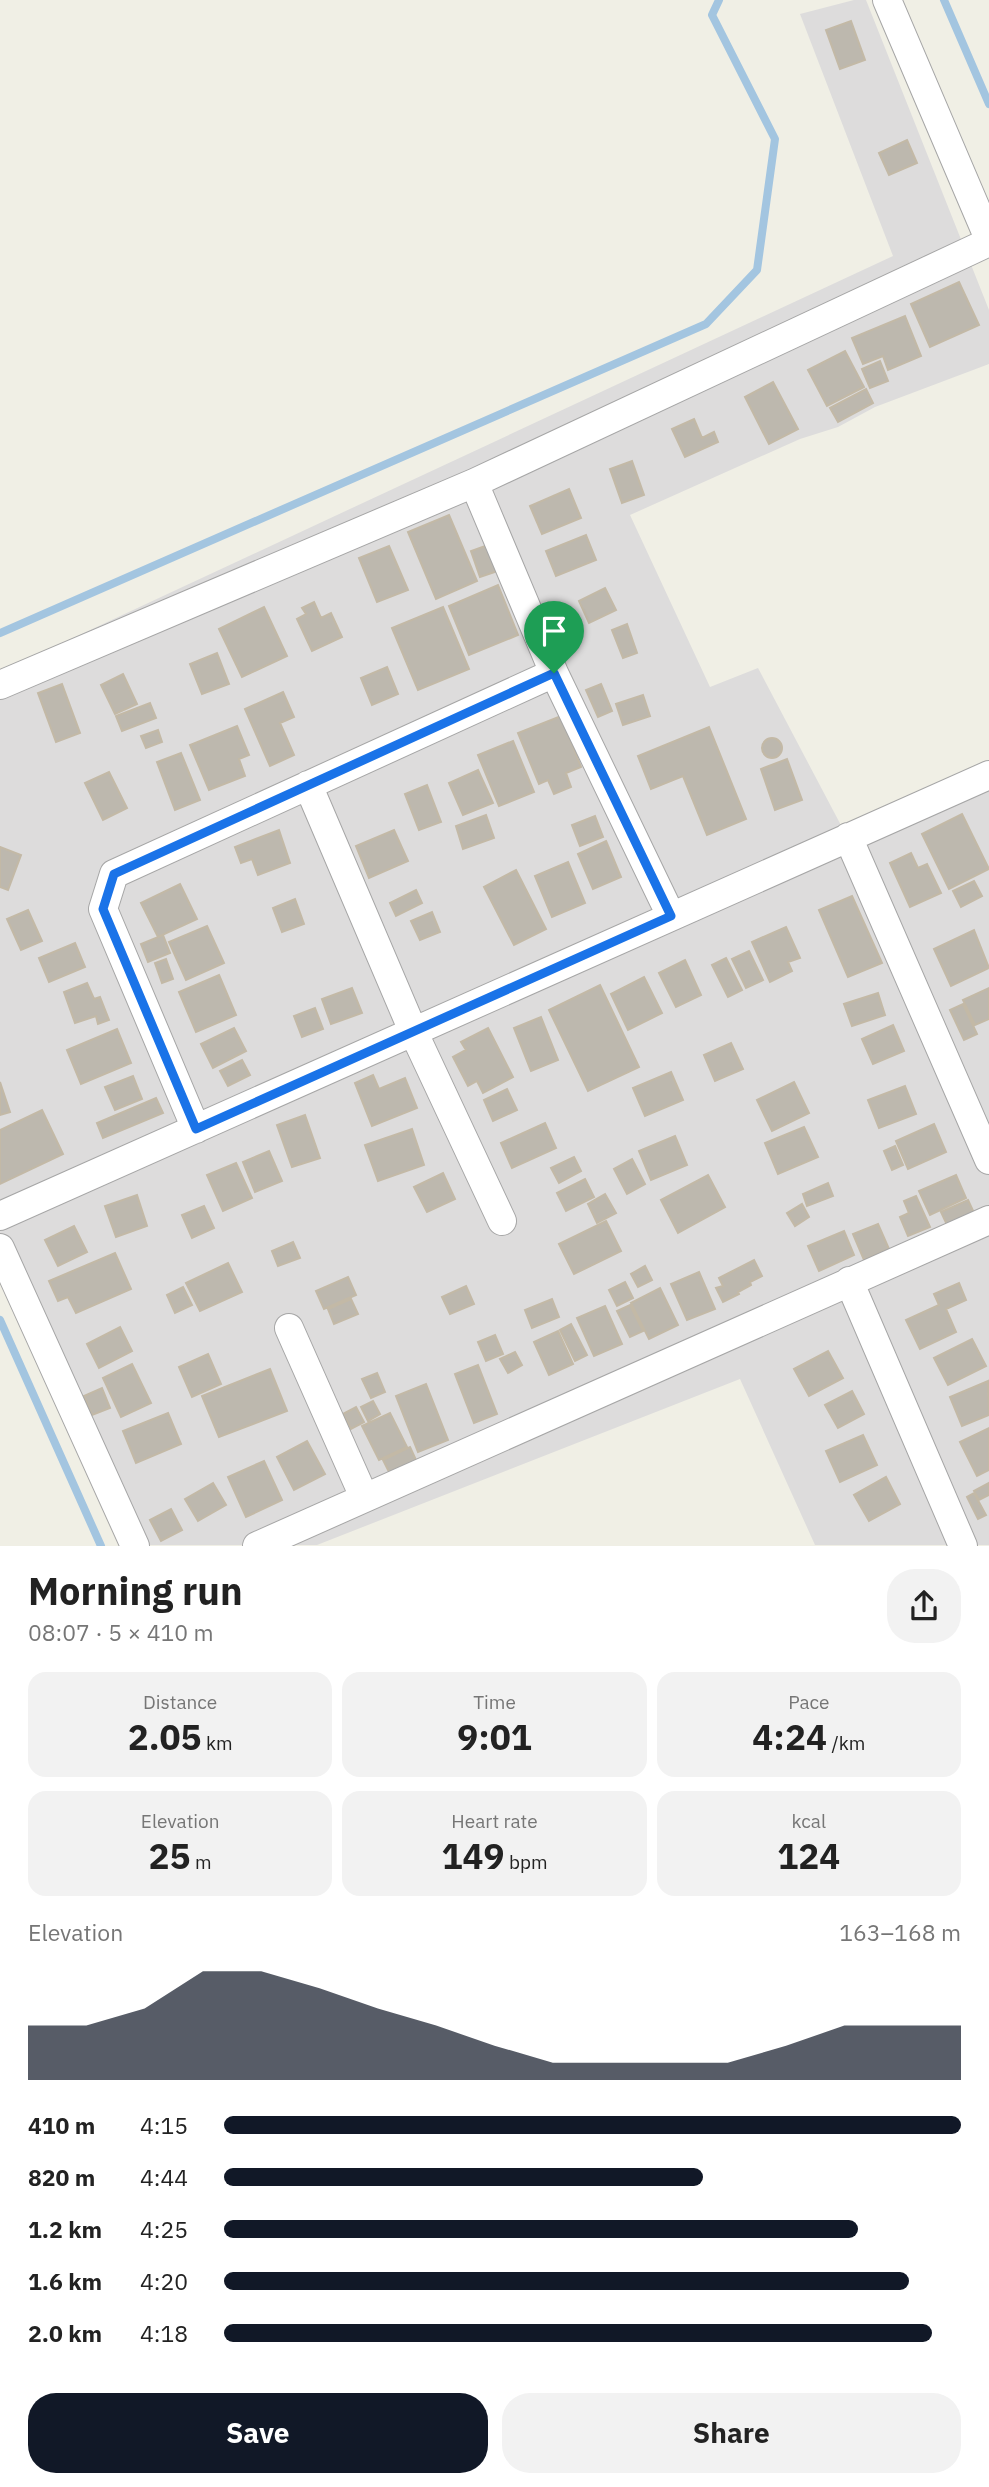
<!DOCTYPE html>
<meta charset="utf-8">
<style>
body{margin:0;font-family:"IBM Plex Sans",sans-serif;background:#f2f2f2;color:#222;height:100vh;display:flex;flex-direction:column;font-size:26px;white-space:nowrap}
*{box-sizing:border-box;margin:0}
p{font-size:23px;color:#767676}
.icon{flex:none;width:38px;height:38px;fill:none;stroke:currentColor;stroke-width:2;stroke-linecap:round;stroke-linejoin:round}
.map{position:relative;height:1546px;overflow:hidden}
.sheet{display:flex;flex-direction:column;background:#fff;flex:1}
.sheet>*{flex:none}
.pin{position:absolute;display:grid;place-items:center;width:60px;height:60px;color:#fff;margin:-72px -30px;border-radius:50% 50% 50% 0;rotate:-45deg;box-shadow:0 0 7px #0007}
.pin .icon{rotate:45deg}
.round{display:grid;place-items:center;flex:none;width:74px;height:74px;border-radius:28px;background:#f2f2f2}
.headline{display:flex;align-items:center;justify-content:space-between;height:119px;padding:0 28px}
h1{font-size:38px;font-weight:700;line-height:52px}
.figures{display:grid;grid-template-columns:repeat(3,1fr);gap:10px;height:119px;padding:7px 28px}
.figures div{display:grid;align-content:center;border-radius:18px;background:#f2f2f2;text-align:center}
.figures b{font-size:35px;font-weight:700}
.figures small{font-size:19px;font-weight:400}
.figures p{font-size:19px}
.chart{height:196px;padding:14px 28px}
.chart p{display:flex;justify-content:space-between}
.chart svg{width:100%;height:126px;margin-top:7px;fill:#111827;opacity:.7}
.cta{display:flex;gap:14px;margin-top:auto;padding:14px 28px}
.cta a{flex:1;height:80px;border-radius:28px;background:#111827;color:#fff;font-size:28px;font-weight:700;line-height:80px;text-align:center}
.cta a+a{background:#f2f2f2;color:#222}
ul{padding:0 28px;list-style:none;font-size:23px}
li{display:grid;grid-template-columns:112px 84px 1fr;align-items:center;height:52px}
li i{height:18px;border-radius:9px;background:#111827}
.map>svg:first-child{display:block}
.residential{fill:#dddcdc}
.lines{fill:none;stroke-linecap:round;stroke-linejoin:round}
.stream{stroke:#a3c5e0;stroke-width:8}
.building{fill:#bdb8ae;stroke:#c3b9a6;stroke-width:2}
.minor-casing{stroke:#a6a6a6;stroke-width:30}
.minor{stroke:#fff;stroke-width:28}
.route-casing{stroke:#fff;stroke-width:14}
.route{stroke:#1a73e8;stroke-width:9}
</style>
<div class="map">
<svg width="989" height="1546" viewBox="0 0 989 1546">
<rect width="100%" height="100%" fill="#f0efe5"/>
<path class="residential" d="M 854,0 L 866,0 L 989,310 L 989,364 L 875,407 L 838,427 L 800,439 L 630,515 L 710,687 L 758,668 L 844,831 L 989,765 L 989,1545 L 815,1545 L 740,1379 L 317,1545 L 127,1545 L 0,1237 L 0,672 L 893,256 L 800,14 Z"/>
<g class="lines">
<path class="stream" d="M 944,0 L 989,104
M 0,633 L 706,324 L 757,270 L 775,139 L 712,15 L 719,0
M 0,1320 L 101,1546"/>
</g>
<path class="building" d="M 851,21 L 865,60 L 840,69 L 826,30 Z
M 907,140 L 917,163 L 889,175 L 879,153 Z
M 959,282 L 979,325 L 930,347 L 911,304 Z
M 905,316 L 921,356 L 888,370 L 883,356 L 863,364 L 852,338 Z
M 845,351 L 864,387 L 827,406 L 808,370 Z
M 880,361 L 888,381 L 870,388 L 862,369 Z
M 773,382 L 798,429 L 769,444 L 745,397 Z
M 866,389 L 873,403 L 838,422 L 830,408 Z
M 694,419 L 702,438 L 714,432 L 718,442 L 685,457 L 672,429 Z
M 632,461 L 644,495 L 622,503 L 610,469 Z
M 569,489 L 581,518 L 542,534 L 530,506 Z
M 449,515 L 477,581 L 436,599 L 408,532 Z
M 586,535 L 596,560 L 556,576 L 546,551 Z
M 488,545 L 498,571 L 480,577 L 471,551 Z
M 389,546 L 408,590 L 377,602 L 359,558 Z
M 498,585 L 518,635 L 469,655 L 449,606 Z
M 605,588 L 616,610 L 589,623 L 579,601 Z
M 314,602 L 321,618 L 331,613 L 342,637 L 312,651 L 297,619 L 306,614 L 302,608 Z
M 264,607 L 287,656 L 242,677 L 219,629 Z
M 443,607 L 469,669 L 418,690 L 392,628 Z
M 627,624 L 637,653 L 623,658 L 612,630 Z
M 217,653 L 229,684 L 202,694 L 190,664 Z
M 387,667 L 398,694 L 372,705 L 361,678 Z
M 123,674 L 137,704 L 115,714 L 101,685 Z
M 62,684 L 80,733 L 56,742 L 38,693 Z
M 601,684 L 612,711 L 598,717 L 586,690 Z
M 283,692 L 294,717 L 280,723 L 294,755 L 270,766 L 245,709 Z
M 643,695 L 650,716 L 623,725 L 616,704 Z
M 150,703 L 156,718 L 122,731 L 116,716 Z
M 561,716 L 581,767 L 566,773 L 571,787 L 554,794 L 548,780 L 539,784 L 518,733 Z
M 237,726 L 249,755 L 239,759 L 245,776 L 209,790 L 190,745 Z
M 709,727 L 746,819 L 707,835 L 683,776 L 651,789 L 638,756 Z
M 158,730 L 162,742 L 146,748 L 141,736 Z
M762 748a10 10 0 1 1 20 0a10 10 0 1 1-20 0Z
M 513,741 L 534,792 L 499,806 L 478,755 Z
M 181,753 L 200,800 L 175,810 L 157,762 Z
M 787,759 L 802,800 L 775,810 L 761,769 Z
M 478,770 L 493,803 L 463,815 L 449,783 Z
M 109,772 L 127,808 L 103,820 L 85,783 Z
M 427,785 L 441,822 L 419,830 L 405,794 Z
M 962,814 L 989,869 L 949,889 L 922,834 Z
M 486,815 L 494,838 L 463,849 L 456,826 Z
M 595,816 L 603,837 L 580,846 L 572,825 Z
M 279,830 L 290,863 L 258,875 L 252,859 L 241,863 L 235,847 Z
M 394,830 L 408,861 L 369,878 L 356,846 Z
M 606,841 L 621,877 L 593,889 L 578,854 Z
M 0,847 L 21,855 L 8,890 L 0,887 Z
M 911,853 L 918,868 L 927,864 L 941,893 L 910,907 L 890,863 Z
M 568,862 L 585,903 L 552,917 L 535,876 Z
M 516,870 L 546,929 L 514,945 L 484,887 Z
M 974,881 L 982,896 L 961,907 L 953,891 Z
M 180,884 L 197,919 L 158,937 L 141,903 Z
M 416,890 L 422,903 L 396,916 L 390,903 Z
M 852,896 L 882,963 L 848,977 L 819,910 Z
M 295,899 L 304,924 L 282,932 L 273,908 Z
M 28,910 L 42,941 L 21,950 L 7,919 Z
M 432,912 L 440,932 L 420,940 L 411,921 Z
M 207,926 L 224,963 L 186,980 L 169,942 Z
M 786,927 L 800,958 L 788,962 L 792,971 L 770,982 L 752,942 Z
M 974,930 L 989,968 L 951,986 L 934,949 Z
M 163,935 L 170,953 L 148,962 L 141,944 Z
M 75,943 L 85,967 L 49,982 L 39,958 Z
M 749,951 L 763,980 L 746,988 L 732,959 Z
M 726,958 L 742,990 L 728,997 L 712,965 Z
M 166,959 L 173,979 L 162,983 L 155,963 Z
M 685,960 L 701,995 L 676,1007 L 659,973 Z
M 219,975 L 236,1015 L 196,1032 L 179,992 Z
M 644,977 L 662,1013 L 628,1030 L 611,994 Z
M 87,983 L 94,999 L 100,997 L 109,1020 L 98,1024 L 96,1016 L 75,1023 L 64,992 Z
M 600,985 L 639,1067 L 588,1091 L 549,1010 Z
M 352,988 L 362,1013 L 331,1024 L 322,999 Z
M 989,988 L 989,1019 L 975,1025 L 963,1000 Z
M 878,993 L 885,1015 L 852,1026 L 844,1004 Z
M 963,1004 L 977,1034 L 964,1040 L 950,1010 Z
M 315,1008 L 323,1029 L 302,1037 L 294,1016 Z
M 541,1017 L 558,1060 L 531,1071 L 514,1028 Z
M 893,1025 L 904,1051 L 873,1064 L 862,1039 Z
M 234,1028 L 246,1051 L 213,1068 L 201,1044 Z
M 488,1028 L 513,1077 L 483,1093 L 477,1081 L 468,1086 L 453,1057 L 466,1050 L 461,1042 Z
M 117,1029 L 131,1063 L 81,1084 L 67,1050 Z
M 731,1043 L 743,1069 L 715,1081 L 704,1055 Z
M 242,1060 L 250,1075 L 228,1086 L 220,1071 Z
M 671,1072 L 683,1100 L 645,1116 L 633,1088 Z
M 373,1075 L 379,1089 L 405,1078 L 417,1108 L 372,1126 L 355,1083 Z
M 133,1076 L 142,1099 L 115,1110 L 105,1087 Z
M 0,1082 L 10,1112 L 0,1115 Z
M 794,1082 L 809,1113 L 772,1131 L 757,1100 Z
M 905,1086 L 916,1114 L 879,1128 L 868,1100 Z
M 507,1089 L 517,1110 L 493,1121 L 484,1100 Z
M 156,1098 L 163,1113 L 103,1138 L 97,1123 Z
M 42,1110 L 63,1154 L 0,1184 L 0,1130 Z
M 305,1115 L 320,1158 L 292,1167 L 277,1125 Z
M 545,1123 L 556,1148 L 512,1168 L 501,1143 Z
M 934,1124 L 946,1152 L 908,1169 L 896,1141 Z
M 804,1127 L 818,1157 L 778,1174 L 765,1143 Z
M 412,1129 L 424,1165 L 378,1181 L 365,1145 Z
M 675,1136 L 687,1165 L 651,1180 L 639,1151 Z
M 895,1146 L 903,1165 L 892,1170 L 884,1151 Z
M 269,1151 L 282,1181 L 255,1192 L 243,1162 Z
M 574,1157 L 581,1171 L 559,1183 L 551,1168 Z
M 632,1159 L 645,1184 L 627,1194 L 614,1169 Z
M 236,1163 L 252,1198 L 223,1211 L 207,1175 Z
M 443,1173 L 455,1199 L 427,1212 L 414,1187 Z
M 708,1175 L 725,1207 L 678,1233 L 661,1200 Z
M 956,1175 L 966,1198 L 930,1215 L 919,1191 Z
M 585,1179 L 594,1197 L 566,1211 L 557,1193 Z
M 828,1183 L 833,1196 L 807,1206 L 803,1194 Z
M 605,1194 L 616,1213 L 597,1223 L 588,1204 Z
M 137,1195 L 147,1226 L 116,1237 L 105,1206 Z
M 916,1196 L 930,1227 L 908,1236 L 900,1217 L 909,1213 L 904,1201 Z
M 968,1200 L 975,1215 L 948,1227 L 941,1212 Z
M 802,1204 L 809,1217 L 795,1226 L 787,1213 Z
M 204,1206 L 214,1228 L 192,1238 L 182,1215 Z
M 606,1221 L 621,1251 L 574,1274 L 559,1244 Z
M 878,1224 L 889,1249 L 864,1260 L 853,1234 Z
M 74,1226 L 87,1252 L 58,1266 L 45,1240 Z
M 844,1231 L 854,1255 L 819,1271 L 808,1246 Z
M 293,1242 L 300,1258 L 278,1266 L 272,1251 Z
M 115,1253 L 131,1289 L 76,1313 L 68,1297 L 58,1301 L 49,1281 Z
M 754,1260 L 762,1276 L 750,1282 L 751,1285 L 738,1292 L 739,1294 L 723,1302 L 716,1288 L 723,1286 L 719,1278 Z
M 228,1263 L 242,1292 L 200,1311 L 186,1283 Z
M 645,1266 L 652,1280 L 638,1287 L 631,1274 Z
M 699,1272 L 715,1309 L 687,1320 L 671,1284 Z
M 348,1277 L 356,1295 L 324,1309 L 316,1291 Z
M 625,1282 L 633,1298 L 617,1306 L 609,1290 Z
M 959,1283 L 966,1300 L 946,1309 L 956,1332 L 920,1349 L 906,1320 L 939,1305 L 934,1294 Z
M 466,1286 L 474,1304 L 450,1314 L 442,1297 Z
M 183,1287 L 192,1305 L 175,1313 L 167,1295 Z
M 660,1288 L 678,1325 L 649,1339 L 631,1303 Z
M 351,1299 L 358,1314 L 334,1324 L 328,1309 Z
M 552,1299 L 559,1317 L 532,1328 L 525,1310 Z
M 630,1305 L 643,1331 L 630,1337 L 617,1311 Z
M 605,1306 L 622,1344 L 594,1356 L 577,1318 Z
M 571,1324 L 587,1355 L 575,1361 L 560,1330 Z
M 120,1327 L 132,1351 L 99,1368 L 87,1344 Z
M 558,1331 L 573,1364 L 549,1375 L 534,1342 Z
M 495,1335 L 503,1354 L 486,1361 L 478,1342 Z
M 972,1339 L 986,1366 L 948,1385 L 934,1358 Z
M 828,1351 L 843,1378 L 809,1396 L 794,1369 Z
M 515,1352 L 522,1365 L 508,1373 L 500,1359 Z
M 208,1354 L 221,1384 L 192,1397 L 179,1367 Z
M 132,1364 L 151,1403 L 121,1417 L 103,1378 Z
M 478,1365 L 497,1414 L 474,1423 L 455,1374 Z
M 270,1369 L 287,1411 L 219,1437 L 202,1396 Z
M 377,1373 L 385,1392 L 371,1398 L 362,1379 Z
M 988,1381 L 989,1415 L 962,1426 L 950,1397 Z
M 426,1384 L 448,1440 L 418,1452 L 396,1396 Z
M 102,1388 L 110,1408 L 92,1415 L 84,1396 Z
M 852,1391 L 864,1414 L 838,1428 L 825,1405 Z
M 373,1401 L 380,1414 L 368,1421 L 361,1407 Z
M 356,1407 L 364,1422 L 351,1429 L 343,1414 Z
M 168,1413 L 181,1444 L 136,1463 L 123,1431 Z
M 390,1413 L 407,1447 L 379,1460 L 362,1426 Z
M 989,1428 L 989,1470 L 977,1476 L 960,1442 Z
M 863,1435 L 877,1465 L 840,1482 L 826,1451 Z
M 307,1441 L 325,1474 L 294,1490 L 277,1457 Z
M 410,1447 L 416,1460 L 390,1474 L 383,1460 Z
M 264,1461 L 282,1500 L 246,1517 L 228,1477 Z
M 886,1477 L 900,1504 L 869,1521 L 854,1495 Z
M 213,1483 L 226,1505 L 198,1521 L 185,1499 Z
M 989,1483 L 989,1495 L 979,1500 L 974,1491 Z
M 974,1493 L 986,1515 L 978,1519 L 967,1497 Z
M 171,1509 L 182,1530 L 161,1541 L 150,1520 Z"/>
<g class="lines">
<g class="minor-casing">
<path id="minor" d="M 887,0 L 989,239
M 554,673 L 474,483 L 989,242
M 0,685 L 474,483
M 308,785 L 413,1031 L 502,1221
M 848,837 L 989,1160
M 196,1129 L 103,909 L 114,874 L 554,673 L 671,916
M 0,1216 L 989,775
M 0,1248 L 135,1546
M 849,1281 L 963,1546
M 289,1328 L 364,1497
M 257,1546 L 989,1220"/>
</g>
<use href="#minor" class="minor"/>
</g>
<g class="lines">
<g class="route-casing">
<path id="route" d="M 554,673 L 671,916 L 196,1129 L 103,909 L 114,874 Z"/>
</g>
<use href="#route" class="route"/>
</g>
</svg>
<div class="pin" style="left:554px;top:673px;background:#1e9e55"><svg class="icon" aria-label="arrive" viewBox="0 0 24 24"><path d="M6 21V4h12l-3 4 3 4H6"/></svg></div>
</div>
<section class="sheet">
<div class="headline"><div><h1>Morning run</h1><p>08:07 · 5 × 410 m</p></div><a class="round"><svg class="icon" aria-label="share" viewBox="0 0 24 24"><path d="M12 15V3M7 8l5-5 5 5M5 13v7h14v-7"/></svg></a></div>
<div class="figures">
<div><p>Distance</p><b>2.05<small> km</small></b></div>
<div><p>Time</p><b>9:01</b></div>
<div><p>Pace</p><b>4:24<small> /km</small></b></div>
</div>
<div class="figures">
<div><p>Elevation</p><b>25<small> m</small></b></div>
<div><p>Heart rate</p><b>149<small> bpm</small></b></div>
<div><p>kcal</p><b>124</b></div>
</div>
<div class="chart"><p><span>Elevation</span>163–168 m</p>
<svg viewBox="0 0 160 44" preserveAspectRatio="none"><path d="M0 44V25L10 25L20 19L30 6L40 6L50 12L60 19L70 25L80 32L90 38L100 38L110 38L120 38L130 32L140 25L150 25L160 25V44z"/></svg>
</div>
<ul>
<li><b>410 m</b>4:15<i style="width:100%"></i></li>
<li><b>820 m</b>4:44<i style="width:65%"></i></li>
<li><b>1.2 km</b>4:25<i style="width:86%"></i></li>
<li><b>1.6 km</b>4:20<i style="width:93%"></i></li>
<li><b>2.0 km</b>4:18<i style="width:96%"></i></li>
</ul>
<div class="cta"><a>Save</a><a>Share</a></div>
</section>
